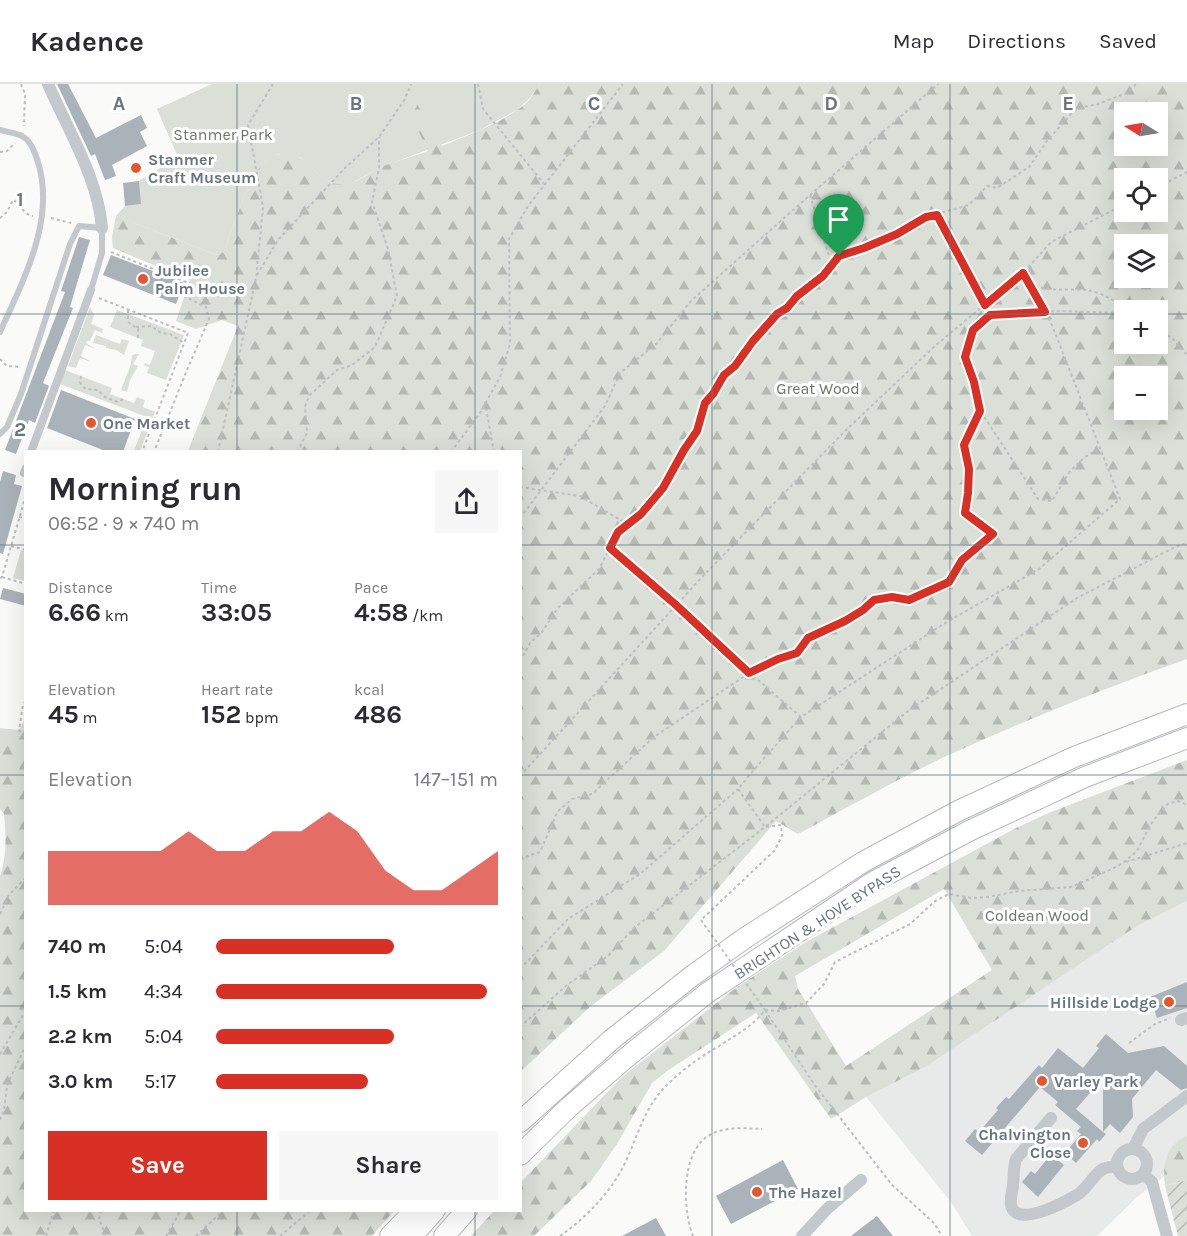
<!DOCTYPE html>
<meta charset="utf-8">
<style>
body{margin:0;font-family:Karla,sans-serif;background:#f7f7f7;color:#2b2b33;height:100vh;display:flex;flex-direction:column;font-size:22px;white-space:nowrap}
*{box-sizing:border-box;margin:0}
p{font-size:20px;color:#7c7c81}
.icon{flex:none;width:33px;height:33px;fill:none;stroke:currentColor;stroke-width:2;stroke-linecap:round;stroke-linejoin:round}
.map{position:relative;flex:1;overflow:hidden}
.side{position:absolute;left:24px;top:366px;width:498px;height:762px;display:flex;flex-direction:column;background:#fff;border-radius:0px;box-shadow:0 6px 24px #0002}
.side>*{flex:none}
.needle{width:39px;rotate:281deg}
.fabs{position:absolute;left:1114px;top:18px;display:grid;gap:12px}
.fabs a{display:grid;place-items:center;width:54px;height:54px;border-radius:0px;background:#fff;box-shadow:0 6px 24px #0002;font-size:30px}
.pin{position:absolute;display:grid;place-items:center;width:51px;height:51px;color:#fff;margin:-62px -26px;border-radius:50% 50% 50% 0;rotate:-45deg;box-shadow:0 0 6px #0007}
.pin .icon{rotate:45deg}
.round{display:grid;place-items:center;flex:none;width:63px;height:63px;border-radius:0px;background:#f7f7f7}
.head{display:flex;align-items:center;justify-content:space-between;height:102px;padding:0 24px}
h1{font-size:33px;font-weight:700;line-height:45px}
.stats{display:grid;grid-template-columns:repeat(3,1fr);gap:9px;height:102px;padding:6px 24px}
.stats div{display:grid;align-content:center}
.stats b{font-size:26px;font-weight:700}
.stats small{font-size:16px;font-weight:400}
.stats p{font-size:16px}
.chart{height:168px;padding:12px 24px}
.chart p{display:flex;justify-content:space-between}
.chart svg{width:100%;height:108px;margin-top:6px;fill:#d93025;opacity:.7}
.primary-button{display:flex;gap:12px;margin-top:auto;padding:12px 24px}
.primary-button a{flex:1;height:69px;border-radius:0px;background:#d93025;color:#fff;font-size:24px;font-weight:700;line-height:69px;text-align:center}
.primary-button a+a{background:#f7f7f7;color:#2b2b33}
ul{padding:0 24px;list-style:none;font-size:20px}
li{display:grid;grid-template-columns:96px 72px 1fr;align-items:center;height:45px}
li i{height:15px;border-radius:8px;background:#d93025}
header{display:flex;align-items:center;gap:36px;box-sizing:border-box;height:84px;padding:0 30px;background:#fff;border-bottom:2px solid #e1e1e2}
header strong{font-size:28px}
nav{display:flex;gap:33px;margin-inline-start:auto;font-size:21px}
.map>svg:first-child{display:block}
.built{fill:#e8e9e9}
.green{fill:#dadfd7}
.forest{fill:url(#forest-firs);fill-rule:evenodd}
.garden{fill:url(#garden-furrows)}
.building{fill:#aab3b9;fill-rule:evenodd}
.lines{fill:none;stroke-linecap:round;stroke-linejoin:round}
.trunk-casing{stroke:#b4b9bd;stroke-width:22}
.path{stroke:#bbbfc2;stroke-width:2;stroke-dasharray:3 3;stroke-linecap:butt}
.service{stroke:#c3c8cc;stroke-width:6}
.pedestrian{stroke:#c3c8cc;stroke-width:8}
.minor{stroke:#c3c8cc;stroke-width:12}
.trunk{stroke:#fff;stroke-width:20}
.path-bridge{stroke:#bbbfc2;stroke-width:2;stroke-dasharray:3 3;stroke-linecap:butt}
.route-casing{stroke:#fff;stroke-width:12}
.route{stroke:#d93025;stroke-width:8}
.grid{fill:none;stroke:#657683;stroke-width:1.5;stroke-opacity:0.55}
.poi-dot{fill:#e4572e;stroke:#fff;stroke-width:2}
.labels{text-anchor:middle;stroke-width:6;stroke-linejoin:round;paint-order:stroke}
.park-label{font-size:16px;fill:#687a64;stroke:#fff}
.poi-label{font-size:16px;font-weight:bold;fill:#657683;stroke:#fff;text-anchor:start}
.street-label{font-size:16px;fill:#657683;stroke:#fff}
.grid-label{font-size:20px;text-anchor:middle;font-weight:bold;fill:#657683;stroke:#fff;stroke-width:6;stroke-linejoin:round;paint-order:stroke}
</style>
<header>
<strong>Kadence</strong>
<nav><a>Map</a><a>Directions</a><a>Saved</a></nav>
</header>
<div class="map">
<svg width="1187" height="1152" viewBox="0 0 1187 1152">
<defs>
<pattern id="forest-firs" width="22" height="20" patternUnits="userSpaceOnUse" patternTransform="scale(1.5)"><rect width="22" height="20" fill="#dadfd7"/><path d="M5 1l3.5 6h-7zM16 11l3.5 6h-7z" fill="#b4b9b4"/></pattern>
<pattern id="garden-furrows" width="10" height="10" patternUnits="userSpaceOnUse" patternTransform="scale(1.5)"><rect width="10" height="10" fill="#dadfd7"/><path d="M-1 1l2-2M0 10L10 0M9 11l2-2" fill="none" stroke="#b4b9b4"/></pattern>
</defs>
<rect width="100%" height="100%" fill="#fafaf8"/>
<path class="built" d="M 1187,817 L 1187,1079 L 1163,1093 L 1137,1113 L 1097,1152 L 972,1152 L 951,1118 L 866,1013 L 927,982 L 1137,842 Z"/>
<path class="green" d="M 212,0 L 540,0 L 529,15 L 517,26 L 480,46 L 379,84 L 350,100 L 336,100 L 324,96 L 300,73 L 279,70 L 265,78 L 250,96 L 224,167 L 219,171 L 214,170 L 116,132 L 125,122 L 141,120 L 139,97 L 178,73 L 157,25 Z
M 90,223 L 94,231 L 91,240 L 103,245 L 102,249 L 95,246 L 90,257 L 87,257 L 86,259 L 96,265 L 85,261 L 81,272 L 91,278 L 80,274 L 76,284 L 68,282 Z
M 117,226 L 184,251 L 166,296 L 147,289 L 149,283 L 144,282 L 145,279 L 150,281 L 155,267 L 141,262 L 143,256 L 110,243 Z
M 96,251 L 120,260 L 122,255 L 129,257 L 124,271 L 116,266 L 106,264 L 106,262 L 93,259 Z
M 134,270 L 139,270 L 133,280 L 138,282 L 130,296 L 127,308 L 121,306 L 131,280 L 132,272 Z
M 65,286 L 112,304 L 110,310 L 134,319 L 137,313 L 145,316 L 143,323 L 155,328 L 140,367 L 134,367 L 147,333 L 60,300 Z
M 21,466 L 25,467 L 25,497 L 13,494 Z"/>
<path class="forest" d="M 540,0 L 1187,0 L 1187,575 C 1104,604 1021,638 940,675 C 892,698 845,725 798,750 L 776,737 L 664,867 L 591,922 L 521,987 L 520,368 L 188,367 L 238,242 L 222,236 L 196,245 L 176,237 L 190,196 L 113,164 L 112,153 L 116,132 L 214,170 L 219,171 L 224,167 L 250,96 C 260,80 279,61 299,73 C 317,84 320,102 346,100 C 357,99 369,89 379,84 C 395,77 412,73 428,67 L 406,21 L 413,13 L 442,62 C 467,51 510,36 529,16 C 533,11 536,5 540,0 ZM 1158,28 L 1158,62 L 1125,62 L 1125,28 ZM 1158,94 L 1158,128 L 1125,128 L 1125,94 ZM 1158,160 L 1158,194 L 1125,194 L 1125,160 ZM 1158,226 L 1158,260 L 1125,260 L 1125,226 ZM 1158,292 L 1158,326 L 1125,326 L 1125,292 Z
M 25,635 L 26,1126 L 394,1127 L 372,1152 L 0,1152 L 0,792 C 7,771 6,752 4,730 L 0,725 L 0,644 L 19,646 Z
M 1187,676 L 1187,817 L 1137,842 L 927,982 L 866,1013 L 831,1035 L 756,929 L 667,987 L 652,999 L 617,1060 L 591,1097 L 534,1152 L 471,1152 L 494,1127 L 520,1126 L 521,1098 L 623,992 L 737,903 L 806,858 L 1016,744 L 1051,728 ZM 944,805 L 992,886 L 846,982 L 798,905 L 795,892 Z
M 1187,1052 L 1187,1096 L 1165,1102 C 1162,1081 1166,1061 1187,1052 Z"/>
<path class="garden" d="M 1187,1096 L 1187,1152 L 1178,1152 L 1165,1102 Z"/>
<path class="building" d="M 57,0 L 68,0 L 96,54 L 141,31 L 147,44 L 140,48 L 147,62 L 112,81 L 116,92 L 105,96 L 95,70 L 91,72 Z
M 139,97 L 141,120 L 125,122 L 123,99 Z
M 79,153 L 90,156 L 70,223 L 73,224 L 43,299 L 49,302 L 35,339 L 29,336 L 16,370 L 5,366 L 65,208 L 61,207 Z
M 111,171 L 184,199 L 176,220 L 103,191 Z
M 61,306 L 135,335 L 123,368 L 108,368 L 47,344 Z
M 3,387 L 16,391 L 14,400 L 22,402 L 3,470 L 0,469 L 0,398 Z
M 3,504 L 26,510 L 26,522 L 0,515 Z
M 1187,898 L 1187,924 L 1157,934 L 1150,913 Z
M 1106,950 L 1128,969 L 1164,962 L 1187,982 L 1187,1004 L 1181,1006 L 1156,986 L 1132,1015 L 1133,1033 L 1120,1049 L 1110,1040 L 1103,1048 L 1106,1050 L 1099,1058 L 1097,1055 L 1076,1079 L 1065,1069 L 1081,1050 L 1077,1047 L 1081,1043 L 1055,1021 L 1058,1018 L 1040,1003 L 982,1071 L 965,1057 L 975,1045 L 979,1048 L 998,1026 L 996,1024 L 1006,1013 L 1009,1015 L 1039,981 L 1042,984 L 1058,964 L 1083,984 L 1099,964 L 1096,962 ZM 1103,994 L 1103,1048 L 1076,1025 Z
M 1051,1070 L 1064,1081 L 1038,1113 L 1022,1098 L 1031,1087 L 1035,1090 Z
M 783,1076 L 798,1105 L 731,1140 L 716,1112 Z
M 877,1132 L 893,1152 L 851,1152 Z
M 656,1134 L 666,1152 L 622,1152 Z"/>
<g class="lines">
<g class="trunk-casing">
<path id="trunk" d="M 520,1038 L 611,956 L 692,892 L 745,854 L 863,778 L 958,727 L 1074,673 L 1187,630
M 520,1071 L 568,1024 L 627,973 L 707,909 L 873,798 L 969,747 L 1085,693 L 1187,654
M 390,1152 L 415,1126
M 412,1152 L 435,1126
M 444,1152 L 467,1126"/>
</g>
<path class="path" d="M 21,0 L 25,10 L 24,42
M 478,0 L 483,25 L 545,101
M 0,68 L 7,67 L 15,59
M 1158,103 L 1187,88
M 810,111 L 832,182
M 937,131 L 985,221
M 0,134 L 7,128 L 13,116 C 22,119 21,130 33,132
M 51,134 L 71,139
M 111,168 L 186,198 L 182,211 L 206,223 L 209,235 L 187,286 L 154,368
M 257,191 L 278,156 L 344,85 L 379,53 L 405,15 L 411,0
M 1030,199 C 1046,209 1068,204 1086,206 C 1102,208 1116,218 1130,226
M 99,214 L 188,249 L 142,368
M 128,226 L 128,238 L 138,245 L 138,254
M 136,243 L 151,242 L 161,249 L 170,250 L 184,259
M 1158,244 L 1173,255 L 1187,271
M 0,275 L 7,282 L 21,283
M 81,292 L 80,298 L 82,302 L 86,305 L 98,306 L 105,313 L 118,318 L 123,315
M 485,318 L 494,368
M 981,328 L 1038,415 L 1052,417 L 1070,387 L 1085,373 L 1100,364
M 218,368 L 256,194 L 263,123 L 248,41 L 273,0
M 297,368 L 307,349 L 305,322 L 310,311 L 337,286 L 352,281 L 375,263 L 397,212 L 388,165 L 372,118 L 379,84 L 379,53
M 451,368 L 480,329 L 500,293 L 510,260 L 509,155 L 528,122 L 623,0
M 520,403 L 580,412 L 629,441
M 19,433 L 26,434
M 520,434 L 605,322 L 620,289 L 657,259 L 692,216 L 810,111 L 938,0
M 11,462 L 26,466
M 610,464 C 674,519 736,578 801,633 L 942,541 L 1039,485 L 1120,415 L 1052,241 L 1023,189
M 2,493 L 26,500
M 0,494 L 2,493 L 26,411
M 520,577 L 530,559 L 542,548 L 558,524 L 599,485 L 618,448 L 641,430 L 663,404 L 684,365 L 697,347 L 705,319 L 713,310 L 724,291 L 735,282 L 753,257 L 777,230 L 787,224 L 797,212 L 823,192 L 839,172 L 897,150 L 926,133 L 969,121 L 987,102 L 997,104 L 1029,83 L 1047,57 L 1072,29 L 1083,23 L 1098,20 L 1127,9 L 1136,0
M 26,617 L 23,621 L 19,646 L 26,656
M 801,633 L 758,681 L 738,705 L 765,743 L 908,627 L 1077,514 L 1175,463 L 1187,459
M 520,692 L 702,493 L 844,348 L 936,261 L 1023,189 L 1051,158 L 1125,120
M 520,775 L 540,768 L 558,727 L 572,715 L 592,710 L 654,653 L 749,589 L 778,575 L 797,569 L 808,554 L 845,537 L 863,527 L 874,516 L 892,513 L 909,516 L 949,498 L 962,476 L 993,450 L 965,429 L 968,409 L 969,385 L 964,361 L 980,327 L 974,298 L 965,273 L 973,246 L 990,231 L 1060,227 L 1125,229
M 1126,778 L 1187,759
M 0,830 L 9,811 L 26,793
M 520,885 L 568,835 L 640,790 L 738,705
M 765,926 L 779,927 L 806,919 L 824,900 L 835,878 L 910,840 L 935,817 L 949,810 L 971,814 L 987,813 L 1019,807 L 1071,803 L 1112,785 L 1123,779 L 1137,767 L 1151,740 L 1161,727 L 1168,720 L 1178,717 L 1187,721
M 765,926 L 814,1000 L 892,1101 L 934,1139 L 942,1152
M 520,943 L 567,901 L 608,872 L 634,844 L 765,743 L 781,741 L 782,752 L 774,767 L 701,836
M 1129,959 L 1155,940 L 1170,934
M 0,970 L 26,926
M 0,1036 L 4,1026 L 7,1001 L 26,961
M 101,1126 L 99,1135 L 106,1152
M 46,1152 L 54,1126
M 166,1152 L 181,1126
M 196,1152 L 224,1126
M 280,1152 L 311,1126
M 560,1152 C 587,1133 612,1107 626,1077 C 638,1051 644,1025 664,1004 C 679,988 700,973 719,962 C 736,951 753,942 765,926
M 693,1152 C 683,1127 681,1075 704,1055 C 719,1042 743,1044 762,1045"/>
<path class="service" d="M 0,46 C 7,48 16,49 22,52 C 31,57 34,67 37,75 C 57,133 24,195 0,248
M 0,350 L 7,343 L 21,310 L 70,160 L 79,142 L 102,144 L 102,169 L 91,206"/>
<path class="pedestrian" d="M 31,368 L 91,206
M 24,389 L 26,384"/>
<path class="minor" d="M 48,0 C 68,46 98,94 102,144
M 1181,936 L 1187,934
M 1051,1034 L 1016,1075 C 1013,1084 1014,1093 1013,1102 C 1012,1108 1010,1115 1011,1121 C 1016,1145 1065,1118 1077,1111 C 1088,1104 1093,1091 1103,1085 C 1108,1082 1112,1083 1117,1083
M1117 1080a15 15 0 1 1 30 0a15 15 0 1 1-30 0Z
M 1133,1065 L 1143,1045 L 1187,1012
M 1144,1091 L 1152,1098 L 1167,1152
M 802,1152 L 827,1125 L 861,1096"/>
<use href="#trunk" class="trunk"/>
<path class="path-bridge" d="M 701,836 L 765,926"/>
</g>
<g class="lines">
<g class="route-casing">
<path id="route" d="M 937,131 L 985,221 L 1023,189 L 1045,228 L 990,231 L 973,246 L 965,273 L 974,298 L 980,327 L 964,361 L 969,385 L 968,409 L 965,429 L 993,450 L 962,476 L 949,498 L 909,516 L 892,513 L 874,516 L 863,526 L 845,537 L 808,554 L 797,569 L 778,575 L 749,589 L 676,521 L 610,464 L 618,448 L 641,430 L 663,404 L 684,366 L 697,347 L 705,319 L 713,310 L 724,291 L 735,282 L 753,257 L 777,230 L 787,224 L 797,212 L 823,192 L 839,172 L 864,164 L 897,150 L 926,133 Z"/>
</g>
<use href="#route" class="route"/>
</g>
<path class="grid" d="M 237,0 L 237,368M 475,0 L 475,368M 712,0 L 712,1152M 950,0 L 950,1152M 0,230 L 1125,230M 1158,230 L 1187,230M 0,461 L 26,461M 520,461 L 1187,461M 0,691 L 26,691M 520,691 L 1187,691M 0,922 L 26,922M 520,922 L 1187,922M 237,1126 L 237,1152M 475,1126 L 475,1152"/>
<g class="poi-dot">
<circle cx="136" cy="84" r="6"/>
<circle cx="143" cy="195" r="6"/>
<circle cx="91" cy="339" r="6"/>
<circle cx="1169" cy="918" r="6"/>
<circle cx="1042" cy="997" r="6"/>
<circle cx="1083" cy="1059" r="6"/>
<circle cx="757" cy="1108" r="6"/>
</g>
<g class="labels">
<g class="park-label">
<text x="223" y="56">Stanmer Park</text>
<text x="818" y="310">Great Wood</text>
<text x="1037" y="837">Coldean Wood</text>
</g>
<g class="poi-label">
<text x="148" y="81">Stanmer<tspan x="148" dy="18">Craft Museum</tspan></text>
<text x="155" y="192">Jubilee<tspan x="155" dy="18">Palm House</tspan></text>
<text x="103" y="345">One Market</text>
<text x="1157" y="924" text-anchor="end">Hillside Lodge</text>
<text x="1054" y="1003">Varley Park</text>
<text x="1071" y="1056" text-anchor="end">Chalvington<tspan x="1071" dy="18">Close</tspan></text>
<text x="769" y="1114">The Hazel</text>
</g>
<g class="street-label">
<text transform="translate(817 838) rotate(-33)" y="6">BRIGHTON &amp; HOVE BYPASS</text>
</g>
</g>
<g class="grid-label">
<text x="119" y="26">A</text>
<text x="356" y="26">B</text>
<text x="594" y="26">C</text>
<text x="831" y="26">D</text>
<text x="1068" y="26">E</text>
<text x="20" y="122">1</text>
<text x="20" y="352">2</text>
</g>
</svg>
<div class="fabs">
<a><svg class="needle" viewBox="-14 -14 28 28"><path d="M0-13l5 13h-10z" fill="#e53935"/><path d="M0 13l5-13h-10z" fill="#7c7c81"/></svg></a>
<a><svg class="icon" aria-label="locate" viewBox="0 0 24 24"><circle cx="12" cy="12" r="6"/><path d="M12 2v4M12 18v4M2 12h4M18 12h4"/></svg></a>
<a><svg class="icon" aria-label="layers" viewBox="0 0 24 24"><path d="M12 4l9 5-9 5-9-5zM3 14l9 5 9-5"/></svg></a>
<a>+</a>
<a>−</a>
</div>
<div class="pin" style="left:839px;top:172px;background:#1e9e55"><svg class="icon" aria-label="arrive" viewBox="0 0 24 24"><path d="M6 21V4h12l-3 4 3 4H6"/></svg></div>
<section class="side">
<div class="head"><div><h1>Morning run</h1><p>06:52 · 9 × 740 m</p></div><a class="round"><svg class="icon" aria-label="share" viewBox="0 0 24 24"><path d="M12 15V3M7 8l5-5 5 5M5 13v7h14v-7"/></svg></a></div>
<div class="stats">
<div><p>Distance</p><b>6.66<small> km</small></b></div>
<div><p>Time</p><b>33:05</b></div>
<div><p>Pace</p><b>4:58<small> /km</small></b></div>
</div>
<div class="stats">
<div><p>Elevation</p><b>45<small> m</small></b></div>
<div><p>Heart rate</p><b>152<small> bpm</small></b></div>
<div><p>kcal</p><b>486</b></div>
</div>
<div class="chart"><p><span>Elevation</span>147–151 m</p>
<svg viewBox="0 0 160 44" preserveAspectRatio="none"><path d="M0 44V22L10 22L20 22L30 22L40 22L50 14L60 22L70 22L80 14L90 14L100 6L110 14L120 30L130 38L140 38L150 30L160 22V44z"/></svg>
</div>
<ul>
<li><b>740 m</b>5:04<i style="width:63%"></i></li>
<li><b>1.5 km</b>4:34<i style="width:96%"></i></li>
<li><b>2.2 km</b>5:04<i style="width:63%"></i></li>
<li><b>3.0 km</b>5:17<i style="width:54%"></i></li>
</ul>
<div class="primary-button"><a>Save</a><a>Share</a></div>
</section>
</div>
